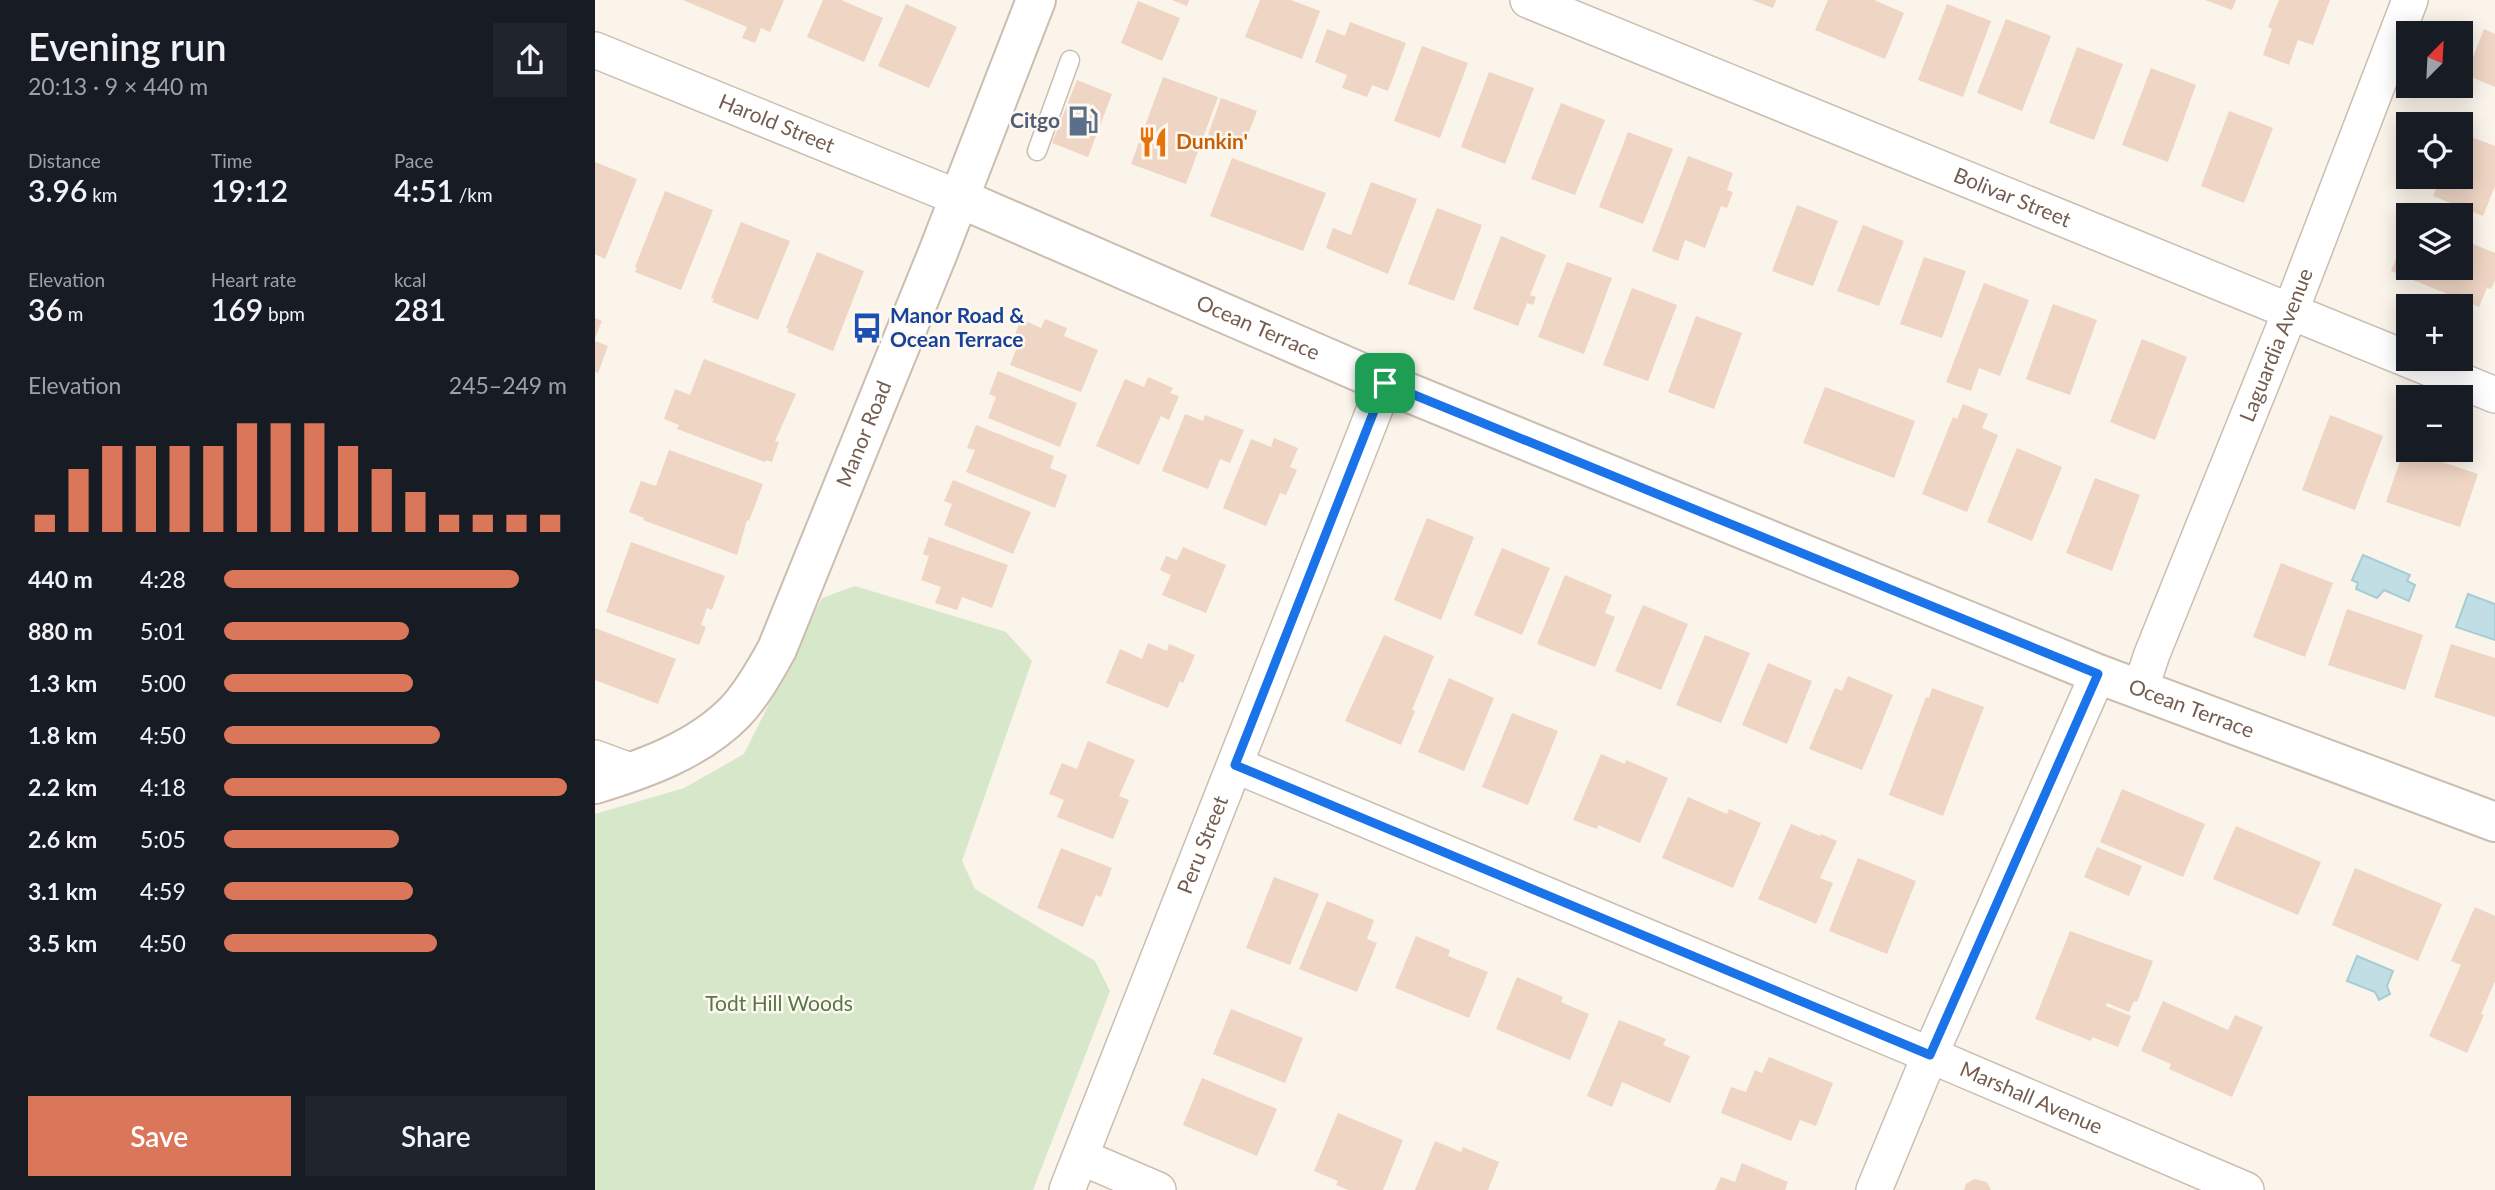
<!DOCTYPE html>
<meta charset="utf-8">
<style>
body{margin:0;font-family:Lato,sans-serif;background:#20242c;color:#f1f3f6;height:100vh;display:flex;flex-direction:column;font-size:26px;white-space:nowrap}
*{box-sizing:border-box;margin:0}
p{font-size:23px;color:#9ea1a6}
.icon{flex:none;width:38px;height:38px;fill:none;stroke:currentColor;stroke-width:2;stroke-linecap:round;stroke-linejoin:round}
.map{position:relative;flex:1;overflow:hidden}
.sheet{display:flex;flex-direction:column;background:#171b24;width:595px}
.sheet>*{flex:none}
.needle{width:46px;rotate:24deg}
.buttons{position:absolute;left:1801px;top:21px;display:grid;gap:14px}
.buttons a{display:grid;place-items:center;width:77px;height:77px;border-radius:0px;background:#171b24;box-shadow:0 4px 18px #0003;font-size:35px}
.pin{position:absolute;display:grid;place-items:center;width:60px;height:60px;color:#fff;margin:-30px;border-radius:14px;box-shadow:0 4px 10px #0006}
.round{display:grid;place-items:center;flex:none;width:74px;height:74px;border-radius:0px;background:#20242c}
.overview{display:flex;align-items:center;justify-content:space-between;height:119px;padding:0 28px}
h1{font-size:38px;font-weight:600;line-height:52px}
.stats{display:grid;grid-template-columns:repeat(3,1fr);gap:10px;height:119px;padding:7px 28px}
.stats div{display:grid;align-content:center}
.stats b{font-size:30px;font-weight:600}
.stats small{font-size:19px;font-weight:400}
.stats p{font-size:19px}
.chart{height:196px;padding:14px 28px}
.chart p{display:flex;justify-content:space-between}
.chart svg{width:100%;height:126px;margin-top:7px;stroke:#da765a;stroke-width:6}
.button{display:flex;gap:14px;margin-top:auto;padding:14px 28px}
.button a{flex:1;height:80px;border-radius:0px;background:#da765a;color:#fff;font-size:28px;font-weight:600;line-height:80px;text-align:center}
.button a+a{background:#20242c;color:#f1f3f6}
ul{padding:0 28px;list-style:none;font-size:23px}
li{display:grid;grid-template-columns:112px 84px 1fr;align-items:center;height:52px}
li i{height:18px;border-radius:9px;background:#da765a}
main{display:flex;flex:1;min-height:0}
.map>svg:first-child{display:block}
.green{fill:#d6e8c9}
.water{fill:#c0dee3;stroke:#a7cdd4;stroke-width:2}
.building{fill:#eed5c4}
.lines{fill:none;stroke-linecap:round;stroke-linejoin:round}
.service-casing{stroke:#ccbdb0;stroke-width:21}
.minor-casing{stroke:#ccbdb0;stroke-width:38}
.tertiary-casing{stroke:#ccbdb0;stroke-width:42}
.service{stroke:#fff;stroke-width:18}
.minor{stroke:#fff;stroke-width:35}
.tertiary{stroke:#fff;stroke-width:38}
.route-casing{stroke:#fff;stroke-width:14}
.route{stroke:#1a73e8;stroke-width:9}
.labels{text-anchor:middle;stroke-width:5;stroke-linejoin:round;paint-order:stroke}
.service-label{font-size:21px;font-weight:bold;fill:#4e5e75;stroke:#fef8f0;text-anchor:end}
.street-label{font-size:21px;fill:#745c4f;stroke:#fef8f0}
.food-label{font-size:21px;font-weight:bold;fill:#c56008;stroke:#fef8f0;text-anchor:start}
.transit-label{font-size:21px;font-weight:bold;fill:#164399;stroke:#fef8f0;text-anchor:start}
.park-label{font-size:21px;fill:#567848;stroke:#fef8f0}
</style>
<main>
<section class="sheet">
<div class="overview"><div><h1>Evening run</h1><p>20:13 · 9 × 440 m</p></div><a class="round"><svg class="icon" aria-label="share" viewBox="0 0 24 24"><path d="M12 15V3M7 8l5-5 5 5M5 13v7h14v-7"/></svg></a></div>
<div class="stats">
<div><p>Distance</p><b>3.96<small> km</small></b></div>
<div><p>Time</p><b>19:12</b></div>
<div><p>Pace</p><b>4:51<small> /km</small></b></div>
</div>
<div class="stats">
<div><p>Elevation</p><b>36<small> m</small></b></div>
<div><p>Heart rate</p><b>169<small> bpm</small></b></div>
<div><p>kcal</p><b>281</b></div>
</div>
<div class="chart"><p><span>Elevation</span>245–249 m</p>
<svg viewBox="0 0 160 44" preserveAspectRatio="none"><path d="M5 44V38M15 44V22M25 44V14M35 44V14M45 44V14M55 44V14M65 44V6M75 44V6M85 44V6M95 44V14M105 44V22M115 44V30M125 44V38M135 44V38M145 44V38M155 44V38"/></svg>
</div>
<ul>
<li><b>440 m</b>4:28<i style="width:86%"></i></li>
<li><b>880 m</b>5:01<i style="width:54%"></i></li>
<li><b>1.3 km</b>5:00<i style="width:55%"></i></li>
<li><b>1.8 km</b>4:50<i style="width:63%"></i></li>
<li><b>2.2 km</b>4:18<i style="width:100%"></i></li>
<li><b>2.6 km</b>5:05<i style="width:51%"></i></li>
<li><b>3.1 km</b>4:59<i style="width:55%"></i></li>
<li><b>3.5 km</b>4:50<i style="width:62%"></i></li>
</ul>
<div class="button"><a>Save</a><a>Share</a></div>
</section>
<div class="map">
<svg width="1900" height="1190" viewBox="0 0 1900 1190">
<rect width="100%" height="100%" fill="#fbf4ea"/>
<path class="green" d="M 260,586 L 411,632 L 437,661 L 367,861 L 380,889 L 500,961 L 515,991 L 438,1190 L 0,1190 L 0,814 L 89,788 L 149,754 L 227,598 Z"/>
<path class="water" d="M 1768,555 L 1815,575 L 1812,581 L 1820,585 L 1814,601 L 1789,590 L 1782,598 L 1761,589 L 1763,583 L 1757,580 Z
M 1873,594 L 1900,604 L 1900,640 L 1861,627 Z
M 1762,956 L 1798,971 L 1792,986 L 1795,994 L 1784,1000 L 1780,992 L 1752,981 Z"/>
<path class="building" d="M 88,0 L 189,0 L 175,32 L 166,28 L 160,43 L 147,38 L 152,27 Z
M 228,0 L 246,0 L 288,18 L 269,62 L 212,37 Z
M 577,0 L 594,0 L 592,6 Z
M 665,0 L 696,0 L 725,11 L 707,59 L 650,37 Z
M 1157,0 L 1181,0 L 1178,8 Z
M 1233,0 L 1279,0 L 1309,13 L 1290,59 L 1220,30 Z
M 1610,0 L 1641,0 L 1637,10 Z
M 1684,0 L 1735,0 L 1718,45 L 1703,40 L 1694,65 L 1668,55 L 1677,29 L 1673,27 Z
M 543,1 L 585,18 L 567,61 L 526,43 Z
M 311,4 L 362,27 L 334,88 L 283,66 Z
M 1352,4 L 1396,21 L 1368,97 L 1323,80 Z
M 1411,19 L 1456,36 L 1427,111 L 1382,93 Z
M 755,22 L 811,43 L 793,91 L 777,85 L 772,97 L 747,88 L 752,75 L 720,62 L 732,29 L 750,36 Z
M 1889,29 L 1900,34 L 1900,87 L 1871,75 Z
M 827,46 L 873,63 L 845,138 L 799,121 Z
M 1482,47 L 1528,64 L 1499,140 L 1454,123 Z
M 1556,68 L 1601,85 L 1573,162 L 1527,145 Z
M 894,72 L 939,88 L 910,164 L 866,147 Z
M 568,77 L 623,97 L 591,184 L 536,164 Z
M 482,80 L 517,94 L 493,157 L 457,143 Z
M 626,98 L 662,111 L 648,148 L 613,135 Z
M 966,103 L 1010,120 L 980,195 L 936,179 Z
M 1634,111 L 1678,128 L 1649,203 L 1606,186 Z
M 1033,132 L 1078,149 L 1048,224 L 1004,207 Z
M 1866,133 L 1900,146 L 1900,186 L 1888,216 L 1838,196 L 1846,177 L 1866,177 Z
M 1093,156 L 1138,173 L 1132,190 L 1138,192 L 1132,208 L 1126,206 L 1110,248 L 1090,240 L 1083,261 L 1057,251 Z
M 637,158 L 731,193 L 708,251 L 615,216 Z
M 0,162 L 42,179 L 10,259 L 0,254 Z
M 776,182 L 822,199 L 793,274 L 731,248 L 738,228 L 756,235 Z
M 70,191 L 118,210 L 86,290 L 40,272 L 42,268 L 40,267 Z
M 1202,205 L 1243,221 L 1218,286 L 1177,271 Z
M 842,208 L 887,225 L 859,301 L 813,284 Z
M 146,222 L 195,241 L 163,320 L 117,302 L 119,299 L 116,298 Z
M 1268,225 L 1309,241 L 1284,306 L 1242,291 Z
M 906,236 L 951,255 L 935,295 L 941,297 L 938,305 L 932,303 L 923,326 L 878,309 Z
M 1866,239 L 1900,253 L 1900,280 L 1896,289 L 1892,288 L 1884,307 L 1796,271 L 1808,242 L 1813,245 L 1813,268 L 1866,268 Z
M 222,252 L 269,271 L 238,351 L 192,332 L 194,329 L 191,328 Z
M 1329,257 L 1371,271 L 1347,338 L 1305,324 Z
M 972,262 L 1017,278 L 989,354 L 943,337 Z
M 1389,283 L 1434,300 L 1405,376 L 1384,368 L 1376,391 L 1351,382 Z
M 1037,288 L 1082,305 L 1053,381 L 1008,365 Z
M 1458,304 L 1502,320 L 1475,395 L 1431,379 Z
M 1101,316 L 1147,333 L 1119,409 L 1073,392 Z
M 0,318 L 7,321 L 0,338 Z
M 426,319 L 446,328 L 450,319 L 472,328 L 469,336 L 503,350 L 486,392 L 415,365 L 426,338 L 420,335 Z
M 1547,339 L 1592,357 L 1560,440 L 1515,422 Z
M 0,341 L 13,346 L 3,373 L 0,372 Z
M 109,359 L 201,394 L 180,441 L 184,442 L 177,462 L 171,460 L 170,462 L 82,429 L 84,425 L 69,419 L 80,389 L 95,395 Z
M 403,371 L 482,403 L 465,447 L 393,418 L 401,397 L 394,394 Z
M 553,377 L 578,388 L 575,393 L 584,396 L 574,420 L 566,416 L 544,465 L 501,446 L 530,379 L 549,387 Z
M 1230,387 L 1320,421 L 1299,478 L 1208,443 Z
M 1368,404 L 1393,414 L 1387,428 L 1403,435 L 1372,512 L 1327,494 L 1358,417 L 1362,419 Z
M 590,414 L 608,421 L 610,415 L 649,430 L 635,463 L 625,459 L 613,489 L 567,471 Z
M 1735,415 L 1788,436 L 1760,510 L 1707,490 Z
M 381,425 L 459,456 L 455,468 L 472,475 L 460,508 L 371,472 L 380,450 L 372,448 Z
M 679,438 L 703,448 L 695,467 L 702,470 L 691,495 L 685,493 L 671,526 L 628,508 L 656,439 L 676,447 Z
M 1422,448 L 1467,467 L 1437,541 L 1392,522 Z
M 1809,449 L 1883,474 L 1865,527 L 1791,502 Z
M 74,450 L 168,484 L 154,521 L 152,520 L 142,555 L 48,520 L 49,518 L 34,512 L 46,481 L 61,486 Z
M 1500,478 L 1545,495 L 1517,571 L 1471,553 Z
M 358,480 L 436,512 L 418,554 L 349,525 L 357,504 L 349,501 Z
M 832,518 L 879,537 L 846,620 L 799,600 Z
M 334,537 L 413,565 L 397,608 L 367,597 L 362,610 L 340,603 L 346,587 L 326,580 L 334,556 L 328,554 Z
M 36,542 L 130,576 L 117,610 L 112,608 L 106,625 L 111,627 L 104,645 L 11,612 Z
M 588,547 L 631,565 L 611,613 L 567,595 L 576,575 L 565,570 L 571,556 L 582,560 Z
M 907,548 L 955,568 L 927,635 L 879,615 Z
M 1686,563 L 1738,583 L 1710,657 L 1658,637 Z
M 970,575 L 1017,595 L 1010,613 L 1020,617 L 1000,667 L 942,644 Z
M 1048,605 L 1093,624 L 1066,690 L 1020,671 Z
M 1752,609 L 1828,635 L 1810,690 L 1733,665 Z
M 0,628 L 81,659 L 63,704 L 0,680 Z
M 789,635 L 839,656 L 817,710 L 820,711 L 806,745 L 750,721 Z
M 1110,635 L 1155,653 L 1126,723 L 1081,705 Z
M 553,643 L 572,651 L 574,644 L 600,655 L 588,683 L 585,681 L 573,708 L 511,683 L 525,649 L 547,659 Z
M 1856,644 L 1900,658 L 1900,717 L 1839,697 Z
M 1173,663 L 1217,681 L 1192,744 L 1147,725 Z
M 1253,676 L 1298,695 L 1267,770 L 1214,749 L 1240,688 L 1247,691 Z
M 854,678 L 899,698 L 869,771 L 823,752 Z
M 1337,688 L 1389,707 L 1348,816 L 1294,795 L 1331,697 L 1334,698 Z
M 917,713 L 963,731 L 933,805 L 887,787 Z
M 493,741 L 540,760 L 524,796 L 534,800 L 518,839 L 462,817 L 469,800 L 454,794 L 467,763 L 482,769 Z
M 1006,754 L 1030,764 L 1031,760 L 1073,778 L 1045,843 L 1003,825 L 1002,829 L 978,820 Z
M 1527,789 L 1610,824 L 1588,877 L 1505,842 Z
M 1093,797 L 1132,814 L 1134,809 L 1166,823 L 1138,888 L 1067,858 Z
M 1196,824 L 1225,836 L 1226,834 L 1242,841 L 1225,878 L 1238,883 L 1221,924 L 1163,899 Z
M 1641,826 L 1726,862 L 1703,915 L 1618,879 Z
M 1502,847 L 1547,866 L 1534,896 L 1489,877 Z
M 466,848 L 517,868 L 506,897 L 501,895 L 488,927 L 442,908 Z
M 1263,858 L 1321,881 L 1292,954 L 1234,931 Z
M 1760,868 L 1847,904 L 1823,961 L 1737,925 Z
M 679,877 L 724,894 L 695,965 L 651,948 Z
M 732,901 L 779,920 L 772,939 L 782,943 L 762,992 L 704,969 Z
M 1880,907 L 1900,916 L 1900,981 L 1886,1014 L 1889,1015 L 1872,1053 L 1834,1036 L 1866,965 L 1856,961 Z
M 1475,931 L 1558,961 L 1542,1002 L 1539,1001 L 1534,1012 L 1512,1003 L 1511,1006 L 1536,1016 L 1523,1047 L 1497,1037 L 1496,1041 L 1440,1019 Z
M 821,936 L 855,950 L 853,956 L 893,972 L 874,1018 L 800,988 Z
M 922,977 L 968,997 L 966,1002 L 994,1014 L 975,1060 L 901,1029 Z
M 1568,1001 L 1633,1030 L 1640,1015 L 1668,1027 L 1637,1097 L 1574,1069 L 1576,1064 L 1546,1051 Z
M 636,1009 L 708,1038 L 690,1083 L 618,1054 Z
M 1024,1020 L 1071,1039 L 1068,1045 L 1095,1056 L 1075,1103 L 1027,1082 L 1017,1107 L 992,1096 Z
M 1174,1057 L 1238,1083 L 1221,1126 L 1205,1120 L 1196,1141 L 1126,1113 L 1136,1087 L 1151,1092 L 1160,1070 L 1167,1073 Z
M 607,1078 L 682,1109 L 662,1156 L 588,1125 Z
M 743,1113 L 808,1140 L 788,1190 L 753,1190 L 741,1185 L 743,1181 L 719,1171 Z
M 840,1141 L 866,1152 L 868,1147 L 904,1162 L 893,1190 L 820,1190 Z
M 1147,1163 L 1193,1182 L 1190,1190 L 1120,1190 L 1126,1177 L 1140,1182 Z
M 1379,1179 L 1392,1182 L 1396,1190 L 1369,1190 L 1371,1184 Z"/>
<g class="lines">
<g class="service-casing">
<path id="service" d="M 442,151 L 475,60"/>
</g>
<g class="minor-casing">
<g id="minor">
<path id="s1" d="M 933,0 L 1900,395"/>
<path id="s2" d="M 0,50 L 364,198"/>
<path id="s3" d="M 1545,690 L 1557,654 L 1696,310 L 1815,0"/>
<path d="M 0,758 L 38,772"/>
<path id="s4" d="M 640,765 L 1335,1055 L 1651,1190"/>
<path d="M 486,1157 L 563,1190"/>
<path id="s5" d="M 472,1190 L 790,383"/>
<path d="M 1279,1190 L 1335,1055 L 1503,674"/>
</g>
</g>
<g class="tertiary-casing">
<g id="tertiary">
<path id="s6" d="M 364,198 L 790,383 L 1503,674 L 1900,822"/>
<path id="s7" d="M 0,784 C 49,769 103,750 140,712 C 157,694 170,671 182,649 L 344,250 L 441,0"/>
</g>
</g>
<use href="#service" class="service"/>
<use href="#minor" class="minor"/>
<use href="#tertiary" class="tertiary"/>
</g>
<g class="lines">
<g class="route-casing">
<path id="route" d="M 790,383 L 1503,674 L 1335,1055 L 640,765 Z"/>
</g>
<use href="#route" class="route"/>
</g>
<defs>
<g id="fuel-bare" transform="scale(2.415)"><path d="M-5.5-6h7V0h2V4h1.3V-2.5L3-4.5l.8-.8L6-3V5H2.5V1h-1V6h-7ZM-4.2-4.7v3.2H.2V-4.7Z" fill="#5c6f8a" stroke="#fef8f0" stroke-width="2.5" paint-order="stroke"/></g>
<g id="restaurant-bare" transform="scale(2.415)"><path d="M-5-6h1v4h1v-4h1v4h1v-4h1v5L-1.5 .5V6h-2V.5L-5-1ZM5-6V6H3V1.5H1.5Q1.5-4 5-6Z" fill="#e8710a" stroke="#fef8f0" stroke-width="2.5" paint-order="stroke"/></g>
<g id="bus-bare" transform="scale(2.415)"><path d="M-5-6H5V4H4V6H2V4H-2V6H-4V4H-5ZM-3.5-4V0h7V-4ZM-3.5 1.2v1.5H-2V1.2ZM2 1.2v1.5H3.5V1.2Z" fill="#1a4fb4" stroke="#fef8f0" stroke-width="2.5" paint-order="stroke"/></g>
</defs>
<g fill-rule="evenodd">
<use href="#fuel-bare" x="488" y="121"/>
<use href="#restaurant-bare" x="558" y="142"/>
<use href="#bus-bare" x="272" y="328"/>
</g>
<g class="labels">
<g class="service-label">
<text x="465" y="128">Citgo</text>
</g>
<g class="street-label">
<text dy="7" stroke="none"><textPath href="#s2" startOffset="196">Harold Street</textPath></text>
<text dy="7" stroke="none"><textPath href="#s1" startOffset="523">Bolivar Street</textPath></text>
<text dy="7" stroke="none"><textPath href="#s6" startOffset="326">Ocean Terrace</textPath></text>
<text dy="7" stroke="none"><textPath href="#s3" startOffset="371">Laguardia Avenue</textPath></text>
<text dy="7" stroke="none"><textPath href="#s7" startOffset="467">Manor Road</textPath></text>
<text dy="7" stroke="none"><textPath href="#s6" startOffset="1334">Ocean Terrace</textPath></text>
<text dy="7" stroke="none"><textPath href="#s5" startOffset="371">Peru Street</textPath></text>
<text dy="7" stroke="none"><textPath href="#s4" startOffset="863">Marshall Avenue</textPath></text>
</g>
<g class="food-label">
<text x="581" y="149">Dunkin'</text>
</g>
<g class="transit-label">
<text x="295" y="323">Manor Road &amp;<tspan x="295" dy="24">Ocean Terrace</tspan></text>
</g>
<g class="park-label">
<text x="184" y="1011">Todt Hill Woods</text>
</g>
</g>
</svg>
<div class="buttons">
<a><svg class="needle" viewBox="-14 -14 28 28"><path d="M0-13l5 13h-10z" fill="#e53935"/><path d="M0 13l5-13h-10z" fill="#9ea1a6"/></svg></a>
<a><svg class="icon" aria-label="locate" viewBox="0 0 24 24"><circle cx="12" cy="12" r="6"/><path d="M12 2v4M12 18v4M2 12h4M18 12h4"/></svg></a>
<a><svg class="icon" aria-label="layers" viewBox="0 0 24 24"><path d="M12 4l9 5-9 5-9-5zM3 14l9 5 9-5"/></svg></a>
<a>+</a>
<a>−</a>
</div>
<div class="pin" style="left:790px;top:383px;background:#1e9e55"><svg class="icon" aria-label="arrive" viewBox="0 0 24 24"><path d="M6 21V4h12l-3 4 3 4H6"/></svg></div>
</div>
</main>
